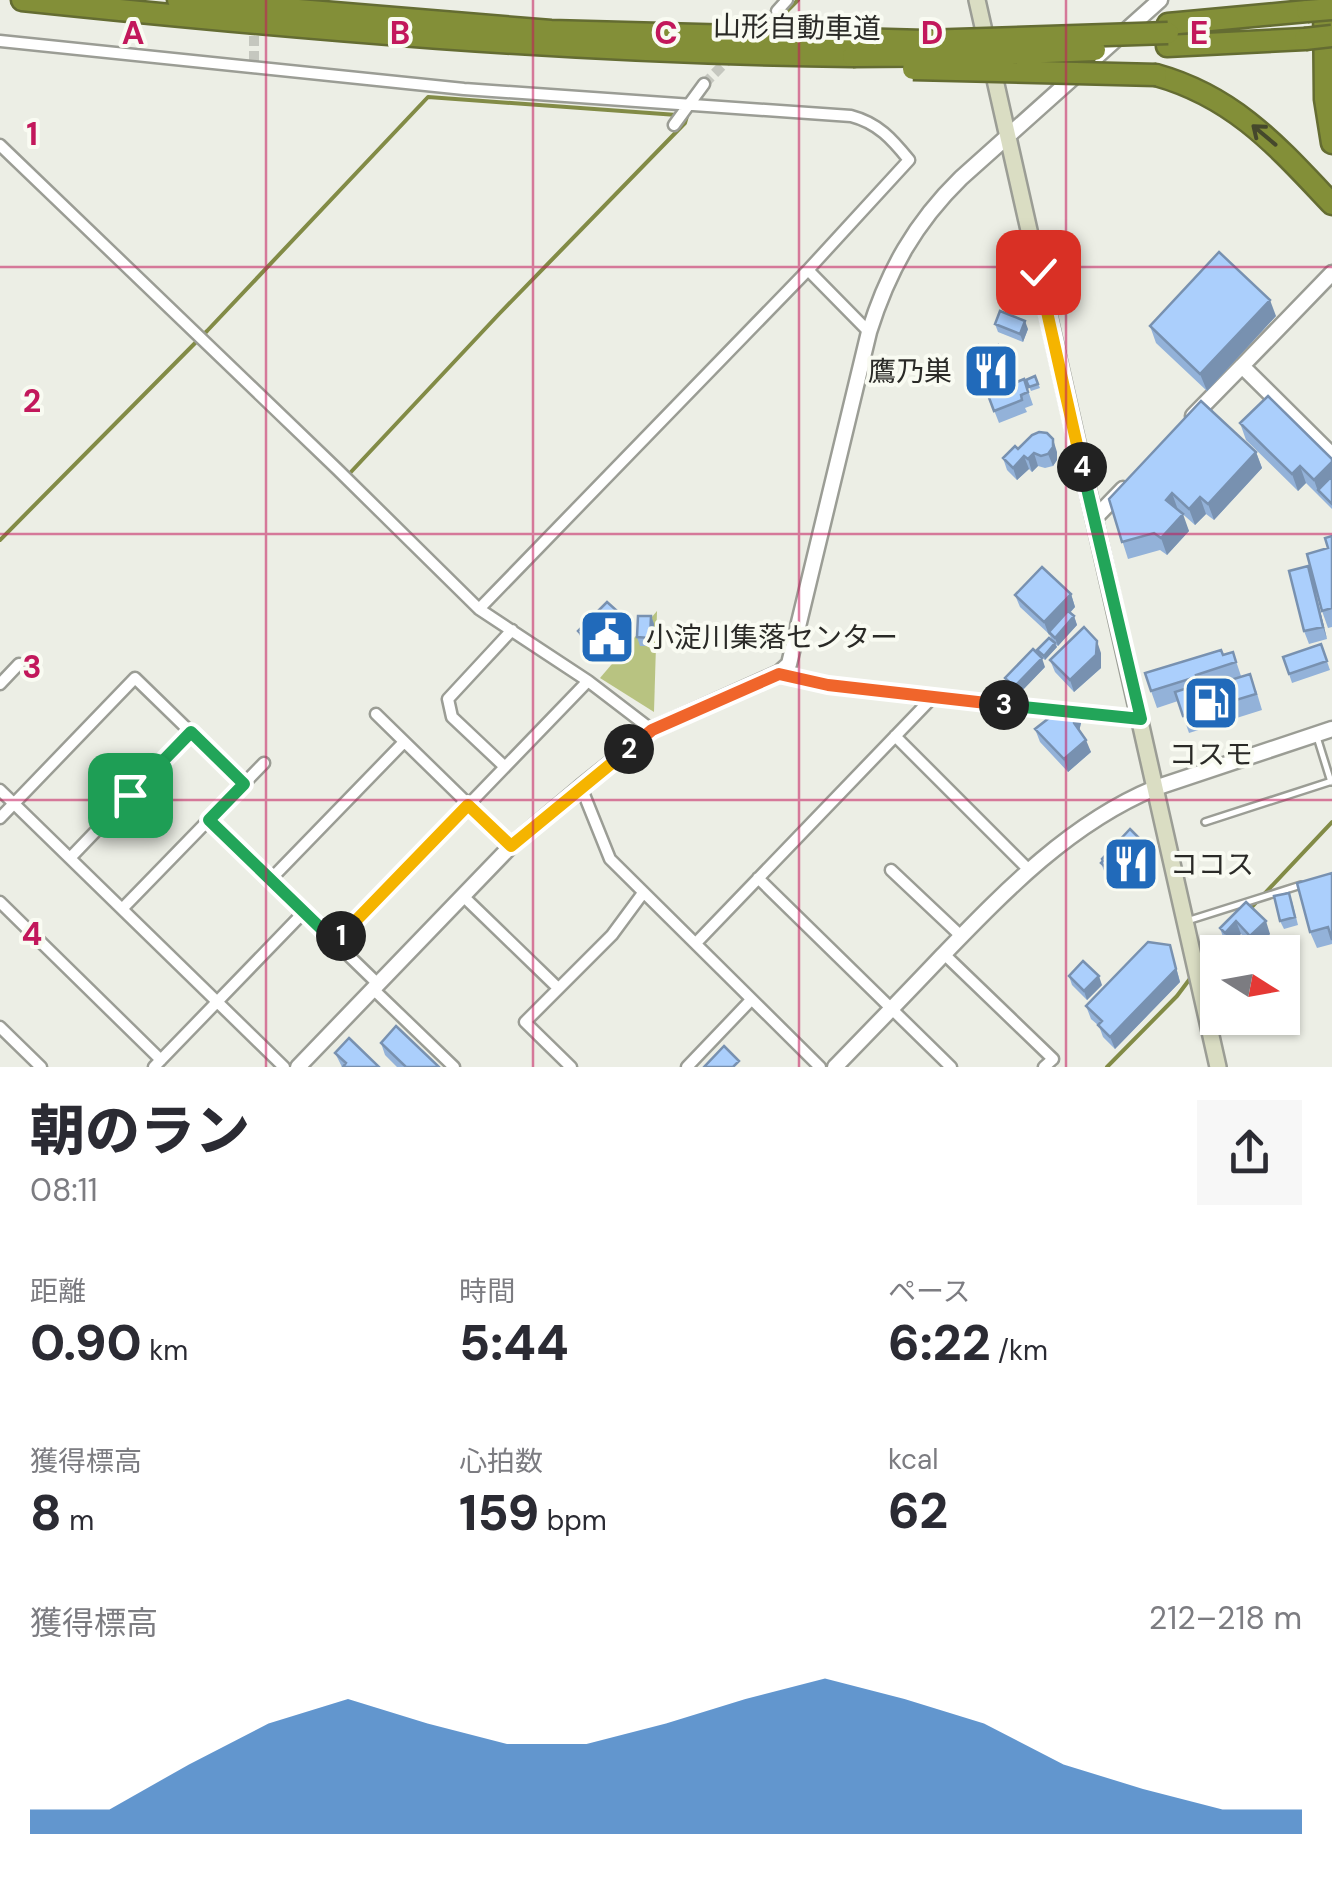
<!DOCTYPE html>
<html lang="ja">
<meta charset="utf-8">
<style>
body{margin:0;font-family:"DM Sans","Noto Sans JP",sans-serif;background:#f7f7f7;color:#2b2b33;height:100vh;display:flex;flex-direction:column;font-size:38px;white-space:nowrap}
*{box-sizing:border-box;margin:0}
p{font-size:32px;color:#7c7c81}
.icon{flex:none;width:55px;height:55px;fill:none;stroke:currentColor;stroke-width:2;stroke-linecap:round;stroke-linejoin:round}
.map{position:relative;height:1067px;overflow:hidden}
.panel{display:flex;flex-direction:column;background:#fff;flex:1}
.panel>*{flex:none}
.needle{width:65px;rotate:101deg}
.fabs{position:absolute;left:1200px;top:935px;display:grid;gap:20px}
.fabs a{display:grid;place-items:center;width:100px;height:100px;border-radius:0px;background:#fff;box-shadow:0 2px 8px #0004;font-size:50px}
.pin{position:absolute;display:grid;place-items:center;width:85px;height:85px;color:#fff;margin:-42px;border-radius:20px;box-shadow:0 5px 15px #0006}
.km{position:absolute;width:50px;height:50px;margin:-25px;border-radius:50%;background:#222;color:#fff;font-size:28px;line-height:50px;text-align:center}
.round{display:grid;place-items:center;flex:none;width:105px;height:105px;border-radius:0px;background:#f7f7f7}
.head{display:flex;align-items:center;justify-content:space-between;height:170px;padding:0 30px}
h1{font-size:55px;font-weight:800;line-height:75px}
.metrics{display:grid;grid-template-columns:repeat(3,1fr);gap:15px;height:170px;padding:10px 30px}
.metrics div{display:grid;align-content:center}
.metrics b{font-size:50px;font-weight:800}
.metrics small{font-size:28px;font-weight:400}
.metrics p{font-size:28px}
.chart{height:280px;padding:20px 30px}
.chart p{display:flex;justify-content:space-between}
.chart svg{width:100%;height:180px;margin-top:10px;fill:#216aba;opacity:.7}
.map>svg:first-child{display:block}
.green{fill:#b8c381}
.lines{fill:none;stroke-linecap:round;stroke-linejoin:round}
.stream{stroke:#828b46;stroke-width:4}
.minor-tunnel{stroke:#c5c7bf;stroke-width:10;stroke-dasharray:10 5;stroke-linecap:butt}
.service-casing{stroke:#9b9d95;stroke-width:10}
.minor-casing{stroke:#9b9d95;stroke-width:15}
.tertiary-casing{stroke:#9b9d95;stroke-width:19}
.secondary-casing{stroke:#9b9d95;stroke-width:20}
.motorway-casing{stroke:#646c32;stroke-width:25}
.service{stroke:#fff;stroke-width:5}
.minor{stroke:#fff;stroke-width:10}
.tertiary{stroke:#fff;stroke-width:14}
.secondary{stroke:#daddc3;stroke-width:15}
.motorway{stroke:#838f38;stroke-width:20}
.motorway-bridge-casing{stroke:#646c32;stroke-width:25;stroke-linecap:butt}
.motorway-bridge{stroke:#838f38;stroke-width:20}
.wall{fill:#93b2d9}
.shaded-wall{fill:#7891b0}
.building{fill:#abcffc;stroke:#7891b0;stroke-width:2.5}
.oneway{stroke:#45482c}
.split-1-casing{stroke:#fff;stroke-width:20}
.split-2-casing{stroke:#fff;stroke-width:20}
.split-3-casing{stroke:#fff;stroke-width:20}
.split-4-casing{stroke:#fff;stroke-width:20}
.split-5-casing{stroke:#fff;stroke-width:20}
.split-1{stroke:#22a559;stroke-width:12}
.split-2{stroke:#f5b400;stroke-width:12}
.split-3{stroke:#f0652b;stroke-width:12}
.split-4{stroke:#22a559;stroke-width:12}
.split-5{stroke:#f5b400;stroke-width:12}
.grid{fill:none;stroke:#c2185b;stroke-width:2.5;stroke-opacity:0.55}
.labels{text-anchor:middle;stroke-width:8;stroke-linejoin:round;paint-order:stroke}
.street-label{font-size:28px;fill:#2a2a27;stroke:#f9fbf2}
.poi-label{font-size:28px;fill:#2a2a27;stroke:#f9fbf2;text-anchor:start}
.grid-label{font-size:32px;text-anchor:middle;font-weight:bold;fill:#c2185b;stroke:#f9fbf2;stroke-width:8;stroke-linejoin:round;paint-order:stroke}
</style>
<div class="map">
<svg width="1332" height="1067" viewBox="0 0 1332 1067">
<rect width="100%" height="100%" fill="#eceee5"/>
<path class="green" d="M 657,611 L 654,712 L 600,678 Z"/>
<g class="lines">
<path class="stream" d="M 784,14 L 798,0
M 350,473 L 499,314 L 685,123 L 688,113
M 0,540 L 207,331 L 428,97 L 677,115
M 1251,908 L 1332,822
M 1201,964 L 1224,937
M 1107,1067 L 1177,996 L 1192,976"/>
<path class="minor-tunnel" d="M 254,21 L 254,69
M 753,35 L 777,11
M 704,84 L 734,54"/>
<g class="service-casing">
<path id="service" d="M 1317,737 L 1331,782
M 1205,822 L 1332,781
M 1187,921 L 1301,885"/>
</g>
<g class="minor-casing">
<path id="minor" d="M 777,11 L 787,0
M 0,41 L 464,89 L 851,116 C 878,123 892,139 909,160 L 808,270 L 869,332
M 674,125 L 704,84
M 0,145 L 337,469 L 479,609 L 588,681 L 652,730
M 479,609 L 808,270
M 779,673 C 897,701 1020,706 1141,719
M 0,684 L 19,664
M 376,714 L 511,846
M 895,736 L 1028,869
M 505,767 L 452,717 L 448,699 L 512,630
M 581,787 L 610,859 L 820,1067
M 0,790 L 284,1067
M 0,818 L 135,678 L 244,784
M 209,820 L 378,984
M 70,858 L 191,732
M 891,870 L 961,936
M 758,878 L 951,1067
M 270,880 L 404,742
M 463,896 L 558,988
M 0,902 L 161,1060
M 122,909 L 264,763
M 335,943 L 588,681
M 696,943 L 932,698
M 944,954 L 1053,1059 L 1044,1067
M 373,989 L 454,1067
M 0,1027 L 41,1067
M 154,1067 L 304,912
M 571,1067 L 525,1022 L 612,935 L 643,893
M 687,1067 L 751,1000"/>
</g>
<g class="tertiary-casing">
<path id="tertiary" d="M 1332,273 L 1242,366 L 1332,455
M 1193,416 L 1242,366
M 1094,519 L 1123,489
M 298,1067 L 511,846 L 581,787 L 652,730 L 779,673 L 789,664 L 869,332 C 888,271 915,223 961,178 L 1160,0
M 835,1067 C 870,1031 906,994 941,957 C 1004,892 1070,823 1155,788 L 1332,729"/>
</g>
<g class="secondary-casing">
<path id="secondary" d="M 977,0 L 1218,1067"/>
</g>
<g class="motorway-casing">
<path id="motorway" d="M 22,0 C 298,29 575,53 853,56
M 178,0 L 551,31 L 852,39
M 1324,0 L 1325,99 L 1332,143
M 1168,24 L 1307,11
M 1167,46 L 1305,39
M 1156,75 C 1235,97 1278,147 1332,204"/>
</g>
<use href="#service" class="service"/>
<use href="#minor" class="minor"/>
<use href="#tertiary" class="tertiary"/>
<use href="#secondary" class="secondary"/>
<use href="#motorway" class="motorway"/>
<g class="motorway-bridge-casing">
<path id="motorway-bridge" d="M 1307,11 L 1332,9
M 852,39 L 924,41 L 1168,33
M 1305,39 L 1332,36
M 853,56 L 971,55 L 1095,50
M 913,69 L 1156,75"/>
</g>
<use href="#motorway-bridge" class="motorway-bridge"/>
</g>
<path class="wall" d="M 1276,316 L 1207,391 L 1156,343 L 1150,326 Z
M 995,324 L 1028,329 L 1023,342 L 998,332 Z
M 998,345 L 1010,377 L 981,387 L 969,356 Z
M 1035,376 L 1040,388 L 1031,391 L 1026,380 Z
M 1024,379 L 1033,405 L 1025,408 L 1027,412 L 999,423 L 985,387 Z
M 1240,423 L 1332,459 L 1332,509 L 1306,483 L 1298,491 L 1246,440 Z
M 1018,449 L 1057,452 L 1057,460 L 1053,466 L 1045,468 L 1038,466 L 1032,472 L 1029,469 L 1017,480 L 1007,470 L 1003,458 Z
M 1256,452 L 1262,468 L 1214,520 L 1206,514 L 1195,525 L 1178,510 L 1189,531 L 1167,555 L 1160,550 L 1128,559 L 1109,499 Z
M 1332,536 L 1332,627 L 1328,628 L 1322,611 L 1328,548 Z
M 1312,578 L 1327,639 L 1309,644 L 1304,631 Z
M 1071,594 L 1075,607 L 1070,613 L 1074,616 L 1077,625 L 1058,646 L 1055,644 L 1057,647 L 1045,660 L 1039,655 L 1037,650 L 1052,640 L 1049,634 L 1020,607 L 1015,595 Z
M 651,616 L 654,624 L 653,646 L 640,646 L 637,637 Z
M 625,618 L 629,630 L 602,664 L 583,644 L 578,631 Z
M 1321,644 L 1330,670 L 1292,683 L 1289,674 Z
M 1233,652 L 1241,676 L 1256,690 L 1262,710 L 1189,733 L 1178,701 L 1157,708 L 1151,691 L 1223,655 Z
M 1101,653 L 1101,668 L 1074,692 L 1055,672 L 1050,660 Z
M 1045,667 L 1017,696 L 1008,687 L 1005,678 Z
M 1076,711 L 1081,723 L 1079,731 L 1091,752 L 1068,772 L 1040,742 L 1035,729 Z
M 1102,859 L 1153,859 L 1146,867 L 1148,871 L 1132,889 L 1130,887 L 1126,890 L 1119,883 L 1116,886 L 1106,876 L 1101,863 Z
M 1332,873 L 1332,944 L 1317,948 L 1310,932 Z
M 1292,901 L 1298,925 L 1284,929 L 1280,921 Z
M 1246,902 L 1270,934 L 1255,949 L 1241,934 L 1229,945 L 1224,940 L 1220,928 Z
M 1170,945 L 1180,982 L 1115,1049 L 1103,1037 L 1099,1026 L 1091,1019 L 1086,1006 Z
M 1069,976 L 1102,985 L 1087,1000 L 1072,985 Z
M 381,1043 L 439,1067 L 397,1067 L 385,1055 Z
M 335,1053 L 379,1067 L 342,1067 Z"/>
<path class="shaded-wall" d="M 1270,300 L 1276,316 L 1207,391 L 1200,374 Z
M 1025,321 L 1028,329 L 1023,342 L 1020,334 Z
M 1053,439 L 1057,452 L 1057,460 L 1053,466 L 1048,454 Z
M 1256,452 L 1262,468 L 1214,520 L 1208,504 Z
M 1034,453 L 1038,466 L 1032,472 L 1028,459 Z
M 1024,456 L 1029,469 L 1017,480 L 1013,468 Z
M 1332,462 L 1332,484 L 1318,490 L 1320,497 L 1314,480 Z
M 1300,466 L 1306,483 L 1298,491 L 1292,474 Z
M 1172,493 L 1178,510 L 1166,500 Z
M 1200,497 L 1206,514 L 1195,525 L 1189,509 Z
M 1183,514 L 1189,531 L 1167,555 L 1161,538 Z
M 1308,566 L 1312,578 L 1327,639 L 1323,627 Z
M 1071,594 L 1075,607 L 1049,635 L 1044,622 Z
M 651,616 L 654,624 L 653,646 L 650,638 Z
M 1074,616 L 1077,625 L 1058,646 L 1055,638 Z
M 625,618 L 629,630 L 602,664 L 597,651 Z
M 1097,641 L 1101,653 L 1101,668 L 1074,692 L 1070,680 Z
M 1055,643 L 1057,647 L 1045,660 L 1044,656 Z
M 1042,658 L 1045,667 L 1017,696 L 1014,687 Z
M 1076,711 L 1081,723 L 1078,736 L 1074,723 Z
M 1086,740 L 1091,752 L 1068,772 L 1064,759 Z
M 1148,847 L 1153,859 L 1146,867 L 1148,871 L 1132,889 L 1127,876 L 1140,856 Z
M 1114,870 L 1119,883 L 1116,886 L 1112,873 Z
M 1125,874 L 1130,887 L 1126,890 L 1122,878 Z
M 1236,921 L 1241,934 L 1229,945 L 1225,933 Z
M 1266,921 L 1270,934 L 1255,949 L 1250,936 Z
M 1170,945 L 1180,982 L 1115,1049 L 1110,1037 Z
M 1099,976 L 1102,985 L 1087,1000 L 1084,991 Z"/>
<path class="building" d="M 1219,252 L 1270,300 L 1200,374 L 1150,326 Z
M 1000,311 L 1025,321 L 1020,334 L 995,324 Z
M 998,345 L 1007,369 L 978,379 L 969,356 Z
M 1015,376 L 1017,382 L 1024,379 L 1028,392 L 1021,395 L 1022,400 L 994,411 L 985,387 Z
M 1035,376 L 1038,384 L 1029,387 L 1026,380 Z
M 1268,396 L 1332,459 L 1332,462 L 1314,480 L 1300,466 L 1292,474 L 1240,423 Z
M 1201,401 L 1256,452 L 1208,504 L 1200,497 L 1189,509 L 1172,493 L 1166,500 L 1183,514 L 1161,538 L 1154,533 L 1122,542 L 1109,499 Z
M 1039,432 L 1047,433 L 1053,439 L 1053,447 L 1048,454 L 1041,456 L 1034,453 L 1028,459 L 1024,456 L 1013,468 L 1003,458 L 1015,446 L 1018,449 L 1032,435 Z
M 1332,476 L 1332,504 L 1318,490 Z
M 1332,536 L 1332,608 L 1322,611 L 1307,554 L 1328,548 L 1325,538 Z
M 1308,566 L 1323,627 L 1304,631 L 1289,571 Z
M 1042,567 L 1071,594 L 1044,622 L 1015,595 Z
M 607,602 L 625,618 L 597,651 L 578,631 Z
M 1068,611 L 1074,616 L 1055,638 L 1049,632 Z
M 638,616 L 651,616 L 650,638 L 637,637 Z
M 1084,627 L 1097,641 L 1096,655 L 1070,680 L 1050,660 Z
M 1049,638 L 1055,643 L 1044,656 L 1037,650 Z
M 1321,644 L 1327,661 L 1289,674 L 1283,657 Z
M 1033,649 L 1042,658 L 1014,687 L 1005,678 Z
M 1221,650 L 1223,655 L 1233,652 L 1236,662 L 1196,675 L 1201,689 L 1250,674 L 1256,694 L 1183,716 L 1175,692 L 1191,687 L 1189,679 L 1151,691 L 1145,673 Z
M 1050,706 L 1076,711 L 1074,723 L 1086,740 L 1064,759 L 1035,729 L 1049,718 Z
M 1130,829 L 1148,847 L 1140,856 L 1143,859 L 1127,876 L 1125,874 L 1122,878 L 1114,870 L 1112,873 L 1101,863 L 1103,861 L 1102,859 Z
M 1332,873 L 1332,940 L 1328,927 L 1310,932 L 1297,883 Z
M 1289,893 L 1295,917 L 1280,921 L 1274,896 Z
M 1246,902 L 1266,921 L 1250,936 L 1236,921 L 1225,933 L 1220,928 Z
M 1148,942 L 1170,945 L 1176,969 L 1110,1037 L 1098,1025 L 1102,1021 L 1086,1006 Z
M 1083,961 L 1099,976 L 1084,991 L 1069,976 Z
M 396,1026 L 439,1067 L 406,1067 L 381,1043 Z
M 349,1038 L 379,1067 L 343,1067 L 346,1063 L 335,1053 Z
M 724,1046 L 739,1061 L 733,1067 L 704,1067 Z"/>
<defs><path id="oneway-shaft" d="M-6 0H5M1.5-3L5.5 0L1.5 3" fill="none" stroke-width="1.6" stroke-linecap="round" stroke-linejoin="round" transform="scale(2.5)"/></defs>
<use class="oneway" href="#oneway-shaft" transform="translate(1264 135) rotate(-140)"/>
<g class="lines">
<g class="split-1-casing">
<path id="split-1" d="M 130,795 L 191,732 L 244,784 L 209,820 L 335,942 L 341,936"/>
</g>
<g class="split-2-casing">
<path id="split-2" d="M 341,936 L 468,805 L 511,846 L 629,749"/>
</g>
<g class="split-3-casing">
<path id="split-3" d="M 629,749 L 652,730 L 779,674 L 828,685 L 1004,705"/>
</g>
<g class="split-4-casing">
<path id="split-4" d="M 1004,705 L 1141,719 L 1082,467"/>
</g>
<g class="split-5-casing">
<path id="split-5" d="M 1038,272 L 1082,467"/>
</g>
<use href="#split-1" class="split-1"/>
<use href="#split-2" class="split-2"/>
<use href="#split-3" class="split-3"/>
<use href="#split-4" class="split-4"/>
<use href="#split-5" class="split-5"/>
</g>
<path class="grid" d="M 266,0 L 266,1067M 533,0 L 533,1067M 799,0 L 799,1067M 1066,0 L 1066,1067M 0,267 L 1332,267M 0,534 L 1332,534M 0,800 L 1332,800"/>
<defs>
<g id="restaurant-square" transform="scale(2.875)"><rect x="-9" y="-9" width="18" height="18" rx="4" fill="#216aba" stroke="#f9fbf2"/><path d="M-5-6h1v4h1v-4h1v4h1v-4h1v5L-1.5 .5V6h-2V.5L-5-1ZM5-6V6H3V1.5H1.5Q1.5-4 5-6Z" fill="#fff"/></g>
<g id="civic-square" transform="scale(2.875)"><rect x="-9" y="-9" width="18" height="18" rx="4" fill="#216aba" stroke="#f9fbf2"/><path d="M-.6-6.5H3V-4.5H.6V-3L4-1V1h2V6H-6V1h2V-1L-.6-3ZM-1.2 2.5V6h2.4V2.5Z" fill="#fff"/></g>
<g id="fuel-square" transform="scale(2.875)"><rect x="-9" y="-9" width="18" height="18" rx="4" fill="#216aba" stroke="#f9fbf2"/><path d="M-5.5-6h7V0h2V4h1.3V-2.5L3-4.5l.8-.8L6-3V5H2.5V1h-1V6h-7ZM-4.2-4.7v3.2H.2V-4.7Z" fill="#fff"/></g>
</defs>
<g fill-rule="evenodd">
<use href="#restaurant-square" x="991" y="371"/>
<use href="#civic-square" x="607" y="637"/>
<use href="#fuel-square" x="1211" y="703"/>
<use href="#restaurant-square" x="1131" y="864"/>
</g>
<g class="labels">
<g class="street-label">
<text transform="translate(797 27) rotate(1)" y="10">山形自動車道</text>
</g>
<g class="poi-label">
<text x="952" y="381" text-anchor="end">鷹乃巣</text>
<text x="646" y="647">小淀川集落センター</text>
<text x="1211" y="764" text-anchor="middle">コスモ</text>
<text x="1170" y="874">ココス</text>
</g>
</g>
<g class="grid-label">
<text x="133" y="44">A</text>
<text x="400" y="44">B</text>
<text x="666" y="44">C</text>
<text x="932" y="44">D</text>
<text x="1199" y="44">E</text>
<text x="32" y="145">1</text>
<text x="32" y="412">2</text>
<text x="32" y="678">3</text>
<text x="32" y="945">4</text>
</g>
</svg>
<div class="fabs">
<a><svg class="needle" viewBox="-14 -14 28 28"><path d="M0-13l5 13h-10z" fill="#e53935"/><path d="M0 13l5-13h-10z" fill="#7c7c81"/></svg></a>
</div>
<div class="pin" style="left:130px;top:795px;background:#1e9e55"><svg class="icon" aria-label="arrive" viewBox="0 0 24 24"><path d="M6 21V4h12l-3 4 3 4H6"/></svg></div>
<div class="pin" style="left:1038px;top:272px;background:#d93025"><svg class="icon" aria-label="check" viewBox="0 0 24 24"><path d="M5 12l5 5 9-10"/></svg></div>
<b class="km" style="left:341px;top:936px">1</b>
<b class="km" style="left:629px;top:749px">2</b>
<b class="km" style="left:1004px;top:705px">3</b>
<b class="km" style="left:1082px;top:467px">4</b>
</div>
<section class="panel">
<div class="head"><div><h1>朝のラン</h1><p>08:11</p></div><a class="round"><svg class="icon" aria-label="share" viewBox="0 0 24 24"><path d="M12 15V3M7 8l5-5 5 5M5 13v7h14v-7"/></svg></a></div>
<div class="metrics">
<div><p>距離</p><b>0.90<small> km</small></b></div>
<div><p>時間</p><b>5:44</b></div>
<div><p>ペース</p><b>6:22<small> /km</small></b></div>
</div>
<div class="metrics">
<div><p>獲得標高</p><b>8<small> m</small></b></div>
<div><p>心拍数</p><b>159<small> bpm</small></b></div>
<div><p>kcal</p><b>62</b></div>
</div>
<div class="chart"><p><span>獲得標高</span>212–218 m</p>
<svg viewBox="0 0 160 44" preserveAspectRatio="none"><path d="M0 44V38L10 38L20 27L30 17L40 11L50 17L60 22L70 22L80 17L90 11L100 6L110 11L120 17L130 27L140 33L150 38L160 38V44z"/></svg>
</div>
</section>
